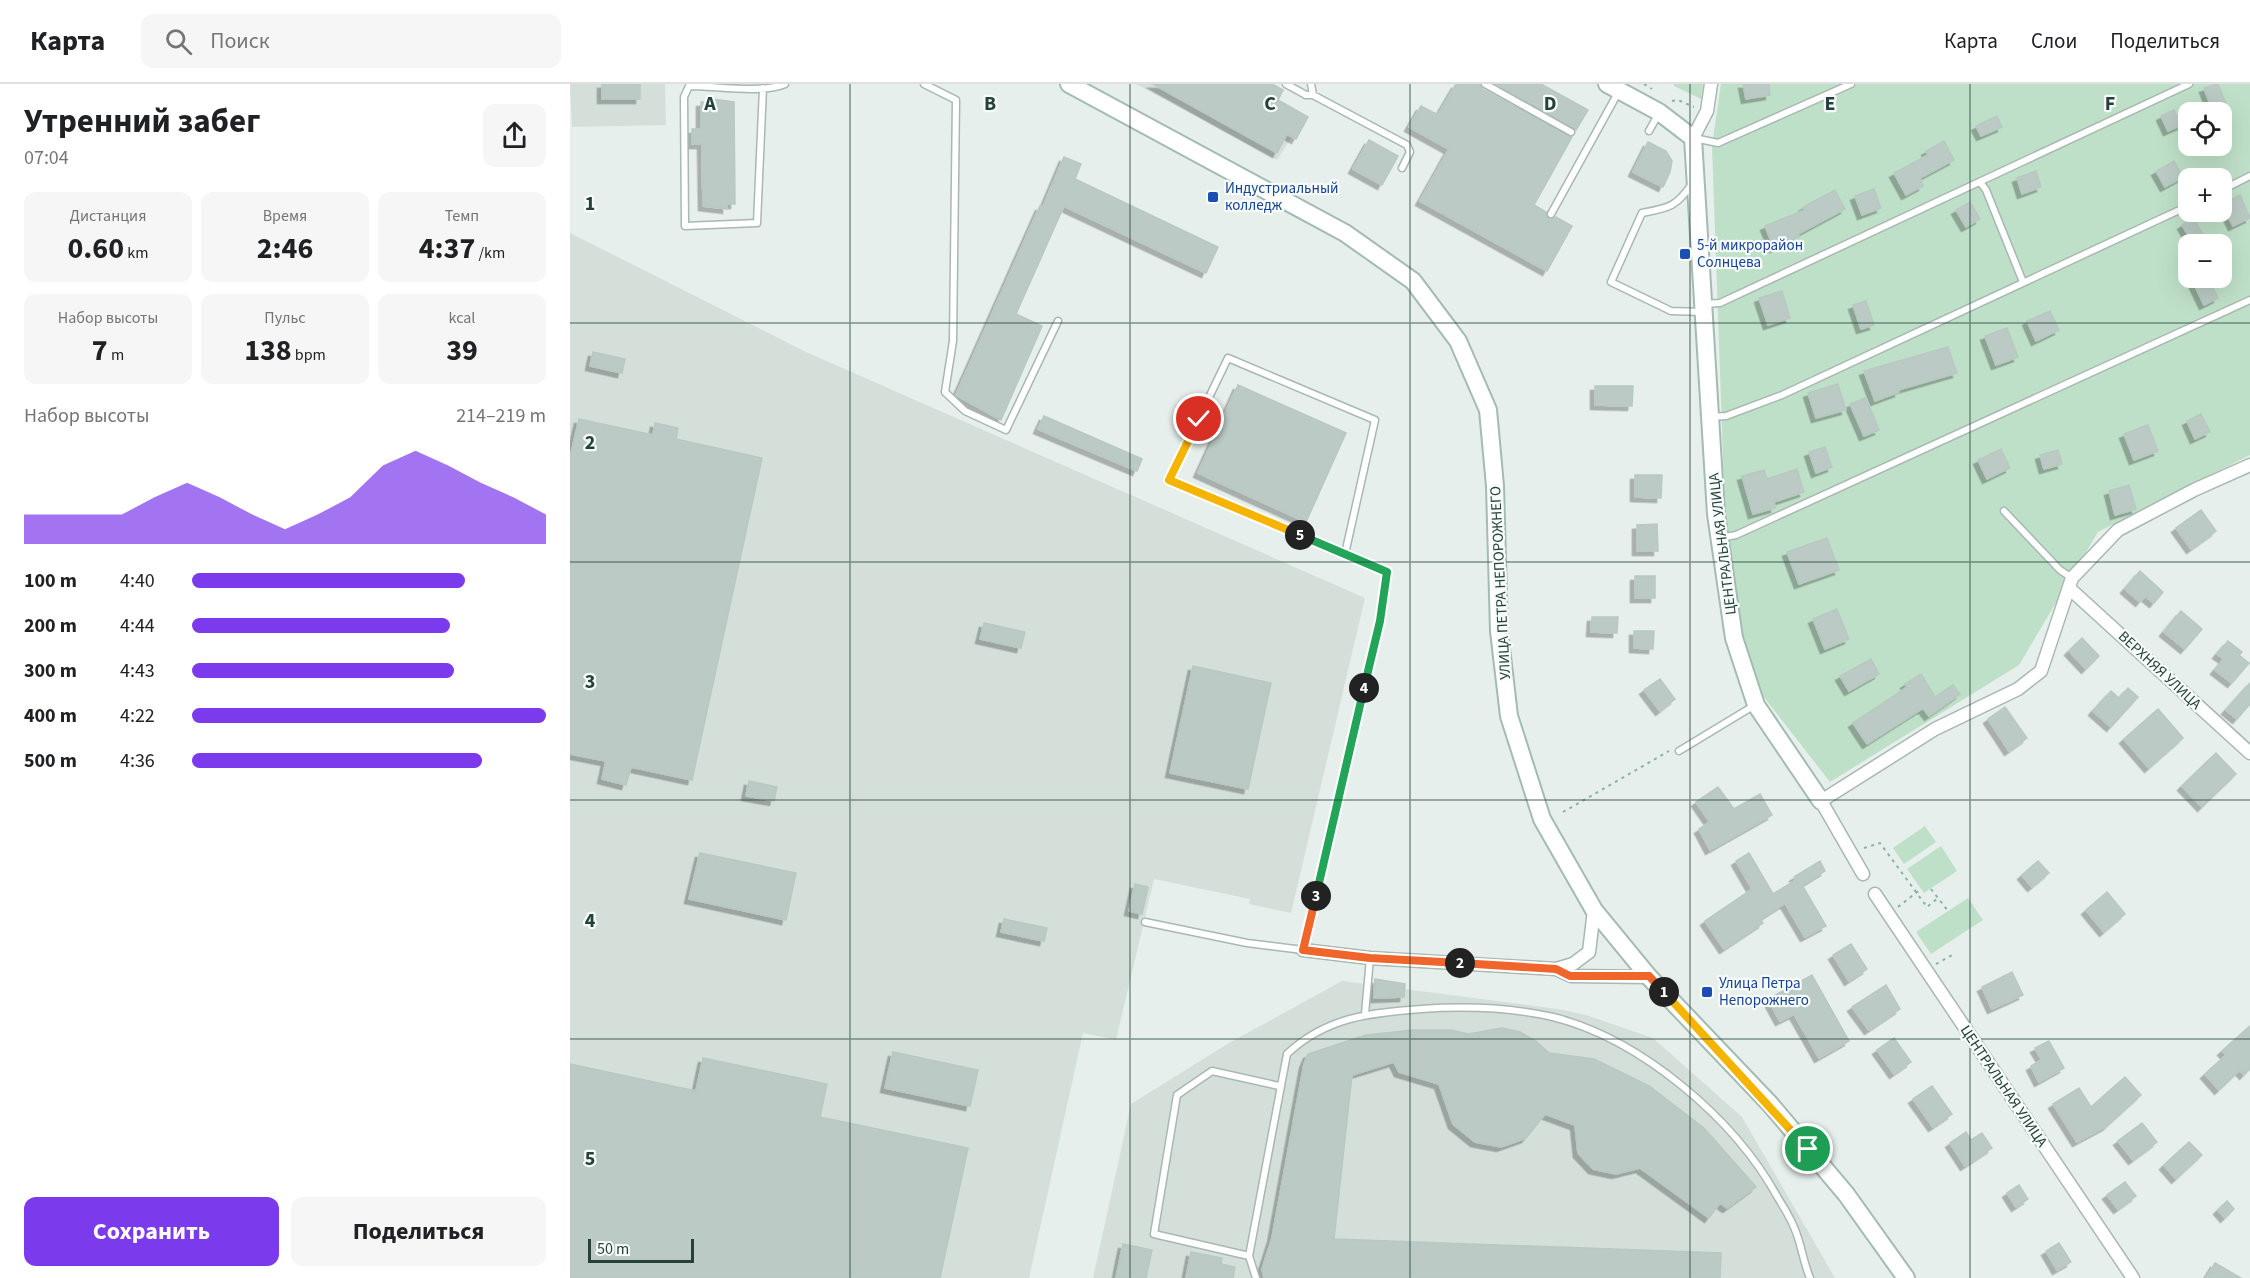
<!DOCTYPE html>
<html lang="ru">
<meta charset="utf-8">
<style>
body{margin:0;font-family:"Source Sans 3",sans-serif;background:#f6f6f6;color:#202124;height:100vh;display:flex;flex-direction:column;font-size:22px;white-space:nowrap}
*{box-sizing:border-box;margin:0}
p{font-size:20px;color:#757577}
.icon{flex:none;width:33px;height:33px;fill:none;stroke:currentColor;stroke-width:2;stroke-linecap:round;stroke-linejoin:round}
.map{position:relative;flex:1;overflow:hidden}
.drawer{display:flex;flex-direction:column;background:#fff;width:570px}
.drawer>*{flex:none}
.tools{position:absolute;left:1608px;top:18px;display:grid;gap:12px}
.tools a{display:grid;place-items:center;width:54px;height:54px;border-radius:12px;background:#fff;box-shadow:0 6px 24px #0002;font-size:30px}
.scale{position:absolute;left:18px;bottom:15px;width:106px;box-sizing:border-box;padding-left:6px;border:3px solid #24423a;border-top:0;font-size:16px;line-height:21px;white-space:nowrap;color:#24423a;-webkit-text-stroke:4px #f7fbf9;paint-order:stroke}
.pin{position:absolute;display:grid;place-items:center;width:51px;height:51px;color:#fff;margin:-26px;border:3px solid #fff;border-radius:50%;box-shadow:0 2px 6px #0007}
.km{position:absolute;width:30px;height:30px;margin:-15px;border-radius:50%;background:#222;color:#fff;font-size:16px;line-height:30px;text-align:center}
.round{display:grid;place-items:center;flex:none;width:63px;height:63px;border-radius:12px;background:#f6f6f6}
.head{display:flex;align-items:center;justify-content:space-between;height:102px;padding:0 24px}
h1{font-size:33px;font-weight:700;line-height:45px}
.stats{display:grid;grid-template-columns:repeat(3,1fr);gap:9px;height:102px;padding:6px 24px}
.stats div{display:grid;align-content:center;border-radius:12px;background:#f6f6f6;text-align:center}
.stats b{font-size:30px;font-weight:700}
.stats small{font-size:16px;font-weight:400}
.stats p{font-size:16px}
.chart{height:168px;padding:12px 24px}
.chart p{display:flex;justify-content:space-between}
.chart svg{width:100%;height:108px;margin-top:6px;fill:#7c3aed;opacity:.7}
.cta{display:flex;gap:12px;margin-top:auto;padding:12px 24px}
.cta a{flex:1;height:69px;border-radius:12px;background:#7c3aed;color:#fff;font-size:24px;font-weight:700;line-height:69px;text-align:center}
.cta a+a{background:#f6f6f6;color:#202124}
ul{padding:0 24px;list-style:none;font-size:20px}
li{display:grid;grid-template-columns:96px 72px 1fr;align-items:center;height:45px}
li i{height:15px;border-radius:8px;background:#7c3aed}
header{display:flex;align-items:center;gap:36px;box-sizing:border-box;height:84px;padding:0 30px;background:#fff;border-bottom:2px solid #e0e0e0}
header strong{font-size:28px}
nav{display:flex;gap:33px;margin-inline-start:auto;font-size:21px}
.search{width:420px;height:54px;background:#f6f6f6;display:flex;align-items:center;gap:15px;box-sizing:border-box;padding:0 21px;border-radius:12px;color:#757577;font-size:22px}
main{display:flex;flex:1;min-height:0}
.map>svg:first-child{display:block}
.built{fill:#d4dfda}
.green{fill:#bfe0c8;fill-rule:evenodd}
.building{fill:#bbcac4;stroke:#b8c9c2;stroke-width:1.5;filter:url(#shadow)}
.lines{fill:none;stroke-linecap:round;stroke-linejoin:round}
.lane-casing{stroke:#a8b8b2;stroke-width:9}
.street-casing{stroke:#a8b8b2;stroke-width:15}
.secondary-casing{stroke:#a4bbb3;stroke-width:20}
.path{stroke:#86b3a5;stroke-width:2;stroke-dasharray:3 4.5;stroke-linecap:butt}
.lane{stroke:#fff;stroke-width:6}
.street{stroke:#fff;stroke-width:12}
.secondary{stroke:#fff;stroke-width:16}
.split-1-casing{stroke:#fff;stroke-width:12}
.split-2-casing{stroke:#fff;stroke-width:12}
.split-3-casing{stroke:#fff;stroke-width:12}
.split-4-casing{stroke:#fff;stroke-width:12}
.split-5-casing{stroke:#fff;stroke-width:12}
.split-6-casing{stroke:#fff;stroke-width:12}
.split-1{stroke:#f5b400;stroke-width:8}
.split-2{stroke:#f0652b;stroke-width:8}
.split-3{stroke:#f0652b;stroke-width:8}
.split-4{stroke:#22a559;stroke-width:8}
.split-5{stroke:#22a559;stroke-width:8}
.split-6{stroke:#f5b400;stroke-width:8}
.grid{fill:none;stroke:#24423a;stroke-width:1.5;stroke-opacity:0.55}
.transit-dot{fill:#1a4fb4;stroke:#f7fbf9;stroke-width:2}
.labels{text-anchor:middle;stroke-width:4.5;stroke-linejoin:round;paint-order:stroke}
.transit-label{font-size:15px;fill:#164399;stroke:#f7fbf9;text-anchor:start}
.street-label{font-size:15px;fill:#24423a;stroke:#f7fbf9}
.grid-label{font-size:20px;text-anchor:middle;font-weight:bold;fill:#24423a;stroke:#f7fbf9;stroke-width:4.5;stroke-linejoin:round;paint-order:stroke}
</style>
<header>
<strong>Карта</strong>
<div class="search"><svg class="icon" aria-label="search" viewBox="0 0 24 24"><circle cx="10" cy="10" r="6"/><path d="M15 15l6 6"/></svg>Поиск</div>
<nav><a>Карта</a><a>Слои</a><a>Поделиться</a></nav>
</header>
<main>
<section class="drawer">
<div class="head"><div><h1>Утренний забег</h1><p>07:04</p></div><a class="round"><svg class="icon" aria-label="share" viewBox="0 0 24 24"><path d="M12 15V3M7 8l5-5 5 5M5 13v7h14v-7"/></svg></a></div>
<div class="stats">
<div><p>Дистанция</p><b>0.60<small> km</small></b></div>
<div><p>Время</p><b>2:46</b></div>
<div><p>Темп</p><b>4:37<small> /km</small></b></div>
</div>
<div class="stats">
<div><p>Набор высоты</p><b>7<small> m</small></b></div>
<div><p>Пульс</p><b>138<small> bpm</small></b></div>
<div><p>kcal</p><b>39</b></div>
</div>
<div class="chart"><p><span>Набор высоты</span>214–219 m</p>
<svg viewBox="0 0 160 44" preserveAspectRatio="none"><path d="M0 44V32L10 32L20 32L30 32L40 25L50 19L60 25L70 32L80 38L90 32L100 25L110 12L120 6L130 12L140 19L150 25L160 32V44z"/></svg>
</div>
<ul>
<li><b>100 m</b>4:40<i style="width:77%"></i></li>
<li><b>200 m</b>4:44<i style="width:73%"></i></li>
<li><b>300 m</b>4:43<i style="width:74%"></i></li>
<li><b>400 m</b>4:22<i style="width:100%"></i></li>
<li><b>500 m</b>4:36<i style="width:82%"></i></li>
</ul>
<div class="cta"><a>Сохранить</a><a>Поделиться</a></div>
</section>
<div class="map">
<svg width="1680" height="1194" viewBox="0 0 1680 1194">
<defs>
<filter id="shadow"><feDropShadow dx="-4.5" dy="4.5" stdDeviation="0" flood-color="#0004"/></filter>
</defs>
<rect width="100%" height="100%" fill="#e6efeb"/>
<path class="built" d="M 0,0 L 95,0 L 96,41 L 2,43 Z
M 566,0 L 623,0 L 721,54 L 707,76 Z
M 0,149 L 236,268 L 795,514 L 721,829 L 679,820 L 680,815 L 584,795 L 546,956 L 513,949 L 459,1194 L 0,1194 Z
M 772,897 L 988,925 L 1016,931 L 1083,954 L 1172,1033 L 1265,1194 L 523,1194 L 561,1020 L 659,959 Z"/>
<path class="green" d="M 1104,0 L 1133,0 L 1131,15 L 1104,2 Z
M 1151,0 L 1680,0 L 1680,371 L 1528,448 L 1449,581 L 1260,698 L 1169,581 L 1155,431 L 1142,61 ZM 1618,28 L 1652,28 L 1652,62 L 1618,62 ZM 1618,94 L 1652,94 L 1652,128 L 1618,128 ZM 1618,160 L 1652,160 L 1652,194 L 1618,194 Z
M 1355,742 L 1366,758 L 1334,780 L 1323,764 Z
M 1371,762 L 1387,787 L 1354,809 L 1337,785 Z
M 1398,814 L 1413,836 L 1361,870 L 1346,848 Z"/>
<path class="building" d="M 32,0 L 70,0 L 70,15 L 32,15 Z
M 583,0 L 702,0 L 713,6 L 708,16 L 738,33 L 726,55 L 717,50 L 707,69 Z
M 886,0 L 910,0 L 912,5 L 1002,53 L 964,121 L 976,128 L 978,134 L 986,133 L 1002,142 L 977,187 L 850,117 L 879,65 L 839,43 L 851,22 L 868,31 Z
M 926,0 L 971,0 L 1018,26 L 1006,46 Z
M 1173,0 L 1199,0 L 1200,11 L 1176,15 Z
M 1648,0 L 1658,25 L 1643,28 L 1634,4 Z
M 142,15 L 164,18 L 165,120 L 157,120 L 157,125 L 133,122 L 132,60 L 122,60 L 122,45 L 131,45 L 131,18 L 142,18 Z
M 1604,26 L 1612,41 L 1598,47 L 1591,32 Z
M 1427,32 L 1432,43 L 1411,52 L 1406,42 Z
M 799,56 L 828,72 L 812,101 L 783,85 Z
M 1374,57 L 1384,76 L 1350,94 L 1353,102 L 1336,111 L 1324,89 L 1358,71 L 1356,67 Z
M 1078,58 L 1096,67 L 1102,77 L 1100,88 L 1093,103 L 1063,88 Z
M 494,73 L 511,80 L 505,95 L 648,163 L 636,189 L 494,122 L 446,230 L 472,242 L 431,336 L 386,311 L 470,122 L 473,123 Z
M 1604,77 L 1613,93 L 1595,103 L 1586,87 Z
M 1466,87 L 1471,103 L 1452,110 L 1447,94 Z
M 1304,105 L 1311,124 L 1292,131 L 1285,112 Z
M 1265,106 L 1275,125 L 1228,150 L 1229,153 L 1204,164 L 1195,142 L 1235,126 L 1233,123 Z
M 1670,111 L 1680,134 L 1663,142 L 1652,120 Z
M 1400,118 L 1410,135 L 1396,143 L 1386,126 Z
M 1623,134 L 1634,152 L 1623,159 L 1612,141 Z
M 1633,194 L 1638,194 L 1648,214 L 1634,221 L 1623,198 Z
M 1212,207 L 1220,234 L 1198,241 L 1189,214 Z
M 1296,217 L 1304,241 L 1291,245 L 1283,221 Z
M 1480,227 L 1489,246 L 1466,257 L 1457,237 Z
M 1437,244 L 1448,273 L 1426,281 L 1415,252 Z
M 1378,263 L 1387,289 L 1328,306 L 1329,308 L 1305,317 L 1294,287 Z
M 23,268 L 55,275 L 52,289 L 20,282 Z
M 1268,300 L 1276,326 L 1246,334 L 1238,309 Z
M 668,301 L 776,349 L 736,438 L 628,389 Z
M 1025,302 L 1063,302 L 1062,322 L 1025,321 Z
M 1296,314 L 1309,346 L 1294,352 L 1280,320 Z
M 1631,330 L 1640,348 L 1625,355 L 1617,337 Z
M 474,332 L 572,375 L 567,387 L 468,345 Z
M 9,335 L 83,351 L 85,339 L 108,344 L 106,355 L 192,374 L 122,696 L 61,683 L 56,701 L 32,695 L 36,677 L 0,670 L 0,374 Z
M 1578,341 L 1588,367 L 1564,376 L 1554,350 Z
M 1255,363 L 1262,383 L 1246,389 L 1239,368 Z
M 1431,365 L 1440,384 L 1417,395 L 1408,376 Z
M 1488,366 L 1492,380 L 1474,385 L 1470,371 Z
M 1227,385 L 1234,408 L 1204,418 L 1205,424 L 1183,430 L 1172,392 L 1194,386 L 1197,395 Z
M 1065,391 L 1092,391 L 1091,414 L 1065,413 Z
M 1559,401 L 1566,425 L 1545,431 L 1539,407 Z
M 1631,426 L 1646,447 L 1621,465 L 1606,444 Z
M 1087,440 L 1088,467 L 1067,467 L 1067,441 Z
M 1257,454 L 1269,486 L 1229,500 L 1217,468 Z
M 1570,487 L 1593,508 L 1584,519 L 1575,512 L 1570,518 L 1555,505 Z
M 1065,492 L 1085,492 L 1085,514 L 1065,514 Z
M 1267,525 L 1279,555 L 1255,565 L 1243,535 Z
M 1611,527 L 1632,545 L 1615,565 L 1594,548 Z
M 1022,533 L 1048,533 L 1047,549 L 1021,548 Z
M 414,539 L 455,548 L 451,564 L 410,555 Z
M 1064,547 L 1084,547 L 1083,565 L 1064,564 Z
M 1512,554 L 1529,572 L 1516,585 L 1499,567 Z
M 1658,557 L 1672,568 L 1669,571 L 1679,579 L 1662,599 L 1645,586 L 1654,575 L 1647,570 Z
M 1301,575 L 1309,590 L 1279,607 L 1270,592 Z
M 623,582 L 701,599 L 678,705 L 600,689 Z
M 1351,590 L 1365,613 L 1383,601 L 1390,610 L 1359,632 L 1353,624 L 1297,660 L 1283,639 L 1337,603 L 1335,600 Z
M 1090,595 L 1105,615 L 1090,627 L 1074,606 Z
M 1680,599 L 1680,620 L 1667,635 L 1656,626 Z
M 1558,604 L 1568,613 L 1541,643 L 1523,627 L 1541,607 L 1549,614 Z
M 1435,623 L 1457,654 L 1439,667 L 1418,635 Z
M 1588,625 L 1613,654 L 1579,684 L 1554,655 Z
M 1646,669 L 1666,690 L 1632,723 L 1612,702 Z
M 179,697 L 207,703 L 204,717 L 176,712 Z
M 1148,703 L 1164,725 L 1190,710 L 1202,731 L 1140,766 L 1129,745 L 1140,738 L 1126,718 Z
M 130,769 L 226,789 L 216,836 L 119,815 Z
M 1179,769 L 1203,810 L 1226,796 L 1224,793 L 1250,777 L 1255,787 L 1232,801 L 1256,842 L 1235,853 L 1215,819 L 1190,835 L 1193,839 L 1154,865 L 1135,837 L 1182,805 L 1166,777 Z
M 1468,777 L 1479,789 L 1462,803 L 1452,791 Z
M 565,800 L 578,803 L 572,830 L 559,827 Z
M 1537,808 L 1555,830 L 1534,848 L 1516,826 Z
M 434,835 L 477,844 L 474,857 L 431,848 Z
M 1281,860 L 1297,885 L 1279,897 L 1263,871 Z
M 1442,888 L 1453,911 L 1422,925 L 1412,903 Z
M 1242,891 L 1279,957 L 1249,974 L 1224,930 L 1210,937 L 1198,915 Z
M 805,895 L 835,900 L 834,913 L 804,914 Z
M 1316,901 L 1330,925 L 1299,946 L 1282,923 Z
M 1680,942 L 1680,985 L 1674,991 L 1670,986 L 1649,1006 L 1635,990 L 1656,971 L 1652,967 Z
M 932,944 L 950,948 L 966,957 L 979,969 L 1024,975 L 1079,1002 L 1134,1044 L 1186,1103 L 1157,1124 L 1150,1119 L 1139,1134 L 1070,1084 L 1046,1090 L 1023,1085 L 1008,1069 L 1005,1041 L 975,1030 L 956,1054 L 931,1063 L 905,1058 L 883,1040 L 869,1000 L 829,988 L 824,978 L 782,991 L 764,1155 L 1151,1169 L 1150,1194 L 694,1194 L 692,1185 L 702,1154 L 734,980 L 738,970 L 796,951 L 843,946 L 881,946 L 898,950 Z
M 1324,954 L 1341,978 L 1324,990 L 1307,966 Z
M 1479,957 L 1494,984 L 1469,998 L 1461,982 L 1472,976 L 1465,964 Z
M 323,968 L 408,986 L 400,1022 L 315,1004 Z
M 133,974 L 257,1000 L 250,1033 L 398,1064 L 370,1194 L 0,1194 L 0,980 L 126,1007 Z
M 1555,993 L 1571,1011 L 1537,1042 L 1507,1058 L 1483,1020 L 1509,1004 L 1521,1023 Z
M 1362,1002 L 1382,1030 L 1363,1043 L 1343,1015 Z
M 1572,1039 L 1587,1058 L 1563,1076 L 1548,1057 Z
M 1396,1048 L 1401,1056 L 1412,1049 L 1422,1064 L 1395,1082 L 1380,1059 Z
M 1619,1058 L 1632,1071 L 1606,1095 L 1594,1081 Z
M 1555,1098 L 1566,1112 L 1548,1125 L 1537,1111 Z
M 1449,1101 L 1458,1115 L 1446,1123 L 1437,1109 Z
M 1657,1117 L 1664,1125 L 1655,1134 L 1648,1126 Z
M 1489,1159 L 1501,1178 L 1487,1186 L 1476,1167 Z
M 553,1160 L 582,1166 L 576,1194 L 546,1194 Z
M 621,1168 L 652,1174 L 651,1180 L 665,1183 L 663,1194 L 616,1194 Z
M 1645,1179 L 1671,1194 L 1636,1194 Z"/>
<g class="lines">
<g class="lane-casing">
<path id="lane" d="M 354,0 L 386,16 L 383,257 L 375,308 L 395,327 L 436,346 L 488,237
M 716,0 L 736,11 L 743,11 L 837,61 L 840,68 L 832,84
M 741,0 L 743,11
M 915,0 L 1001,48
M 193,4 L 187,139 L 115,142 L 114,13 L 119,2 C 146,2 192,10 215,0
M 1079,47 L 1089,29
M 1124,54 L 1148,59 L 1281,0
M 1410,98 L 1416,106 L 1453,198
M 1122,100 C 1106,123 1099,124 1072,129 L 1041,198 L 1101,227 L 1133,228
M 1652,106 L 1680,92
M 981,130 L 1049,7
M 1134,220 L 1150,219 L 1619,0
M 1140,333 L 1156,332 L 1212,311 L 1618,122
M 1434,427 L 1490,486 L 1502,494
M 1150,454 L 1166,451 L 1680,216
M 1109,667 L 1185,621
M 575,838 L 677,859 L 733,866 L 810,537 L 817,488 L 599,396 L 658,274 L 805,336 L 775,470
M 795,930 L 800,874
M 679,1172 L 584,1150 L 607,1011 L 642,987 L 709,1002
M 686,1194 L 679,1172 L 717,970 C 756,933 800,929 851,925 C 895,922 939,923 983,933 C 1071,955 1165,1035 1208,1114 C 1215,1125 1223,1138 1227,1151 C 1232,1165 1234,1180 1240,1194"/>
</g>
<g class="street-casing">
<path id="street" d="M 1123,54 L 1137,27 L 1141,0
M 1499,504 L 1680,669
M 1293,790 L 1251,717 L 1365,645 L 1448,605 L 1471,587 L 1502,494 L 1548,446 L 1624,406 L 1680,381
M 1305,810 L 1563,1194
M 733,866 L 800,874 L 986,885 L 1003,880 L 1019,868 L 1024,826
M 986,885 L 1001,892 L 1079,893"/>
</g>
<g class="secondary-casing">
<path id="secondary" d="M 499,0 L 775,149 L 843,197 L 888,257 L 918,326 L 925,402 L 929,547 L 939,632 L 972,735 L 1024,826 L 1079,893 L 1200,1020 L 1276,1110 L 1336,1194
M 1037,0 L 1089,28 L 1123,54 L 1146,430 L 1164,554 L 1186,621 L 1251,717"/>
</g>
<path class="path" d="M 1074,0 L 1082,5
M 1102,17 L 1108,16 L 1124,23
M 993,728 L 1099,667
M 1294,764 L 1310,759 L 1357,823 L 1368,814
M 1361,805 L 1378,827
M 1328,823 L 1351,805
M 1366,880 L 1384,870"/>
<use href="#lane" class="lane"/>
<use href="#street" class="street"/>
<use href="#secondary" class="secondary"/>
</g>
<g class="lines">
<g class="split-1-casing">
<path id="split-1" d="M 1094,908 L 1238,1065"/>
</g>
<g class="split-2-casing">
<path id="split-2" d="M 890,879 L 986,885 L 1000,892 L 1079,892 L 1094,908"/>
</g>
<g class="split-3-casing">
<path id="split-3" d="M 746,812 L 733,866 L 800,874 L 890,879"/>
</g>
<g class="split-4-casing">
<path id="split-4" d="M 746,812 L 794,604"/>
</g>
<g class="split-5-casing">
<path id="split-5" d="M 730,451 L 817,488 L 810,537 L 794,604"/>
</g>
<g class="split-6-casing">
<path id="split-6" d="M 629,335 L 599,396 L 730,451"/>
</g>
<use href="#split-1" class="split-1"/>
<use href="#split-2" class="split-2"/>
<use href="#split-3" class="split-3"/>
<use href="#split-4" class="split-4"/>
<use href="#split-5" class="split-5"/>
<use href="#split-6" class="split-6"/>
</g>
<path class="grid" d="M 280,0 L 280,1194M 560,0 L 560,1194M 840,0 L 840,1194M 1120,0 L 1120,1194M 1400,0 L 1400,1194M 0,239 L 1680,239M 0,478 L 1680,478M 0,716 L 1680,716M 0,955 L 1680,955"/>
<g class="transit-dot">
<rect x="637" y="107" width="12" height="12" rx="3"/>
<rect x="1109" y="164" width="12" height="12" rx="3"/>
<rect x="1131" y="902" width="12" height="12" rx="3"/>
</g>
<g class="labels">
<g class="transit-label">
<text x="655" y="109">Индустриальный<tspan x="655" dy="17">колледж</tspan></text>
<text x="1127" y="166">5-й микрорайон<tspan x="1127" dy="17">Солнцева</tspan></text>
<text x="1149" y="904">Улица Петра<tspan x="1149" dy="17">Непорожнего</tspan></text>
</g>
<g class="street-label">
<text transform="translate(1152 460) rotate(-97)" y="5">ЦЕНТРАЛЬНАЯ УЛИЦА</text>
<text transform="translate(930 499) rotate(-93)" y="5">УЛИЦА ПЕТРА НЕПОРОЖНЕГО</text>
<text transform="translate(1590 586) rotate(43)" y="5">ВЕРХНЯЯ УЛИЦА</text>
<text transform="translate(1434 1002) rotate(56)" y="5">ЦЕНТРАЛЬНАЯ УЛИЦА</text>
</g>
</g>
<g class="grid-label">
<text x="140" y="26">A</text>
<text x="420" y="26">B</text>
<text x="700" y="26">C</text>
<text x="980" y="26">D</text>
<text x="1260" y="26">E</text>
<text x="1540" y="26">F</text>
<text x="20" y="126">1</text>
<text x="20" y="365">2</text>
<text x="20" y="604">3</text>
<text x="20" y="843">4</text>
<text x="20" y="1081">5</text>
</g>
</svg>
<div class="tools">
<a><svg class="icon" aria-label="locate" viewBox="0 0 24 24"><circle cx="12" cy="12" r="6"/><path d="M12 2v4M12 18v4M2 12h4M18 12h4"/></svg></a>
<a>+</a>
<a>−</a>
</div>
<div class="scale">50 m</div>
<div class="pin" style="left:1238px;top:1065px;background:#1e9e55"><svg class="icon" aria-label="arrive" viewBox="0 0 24 24"><path d="M6 21V4h12l-3 4 3 4H6"/></svg></div>
<div class="pin" style="left:629px;top:335px;background:#d93025"><svg class="icon" aria-label="check" viewBox="0 0 24 24"><path d="M5 12l5 5 9-10"/></svg></div>
<b class="km" style="left:1094px;top:908px">1</b>
<b class="km" style="left:890px;top:879px">2</b>
<b class="km" style="left:746px;top:812px">3</b>
<b class="km" style="left:794px;top:604px">4</b>
<b class="km" style="left:730px;top:451px">5</b>
</div>
</main>
